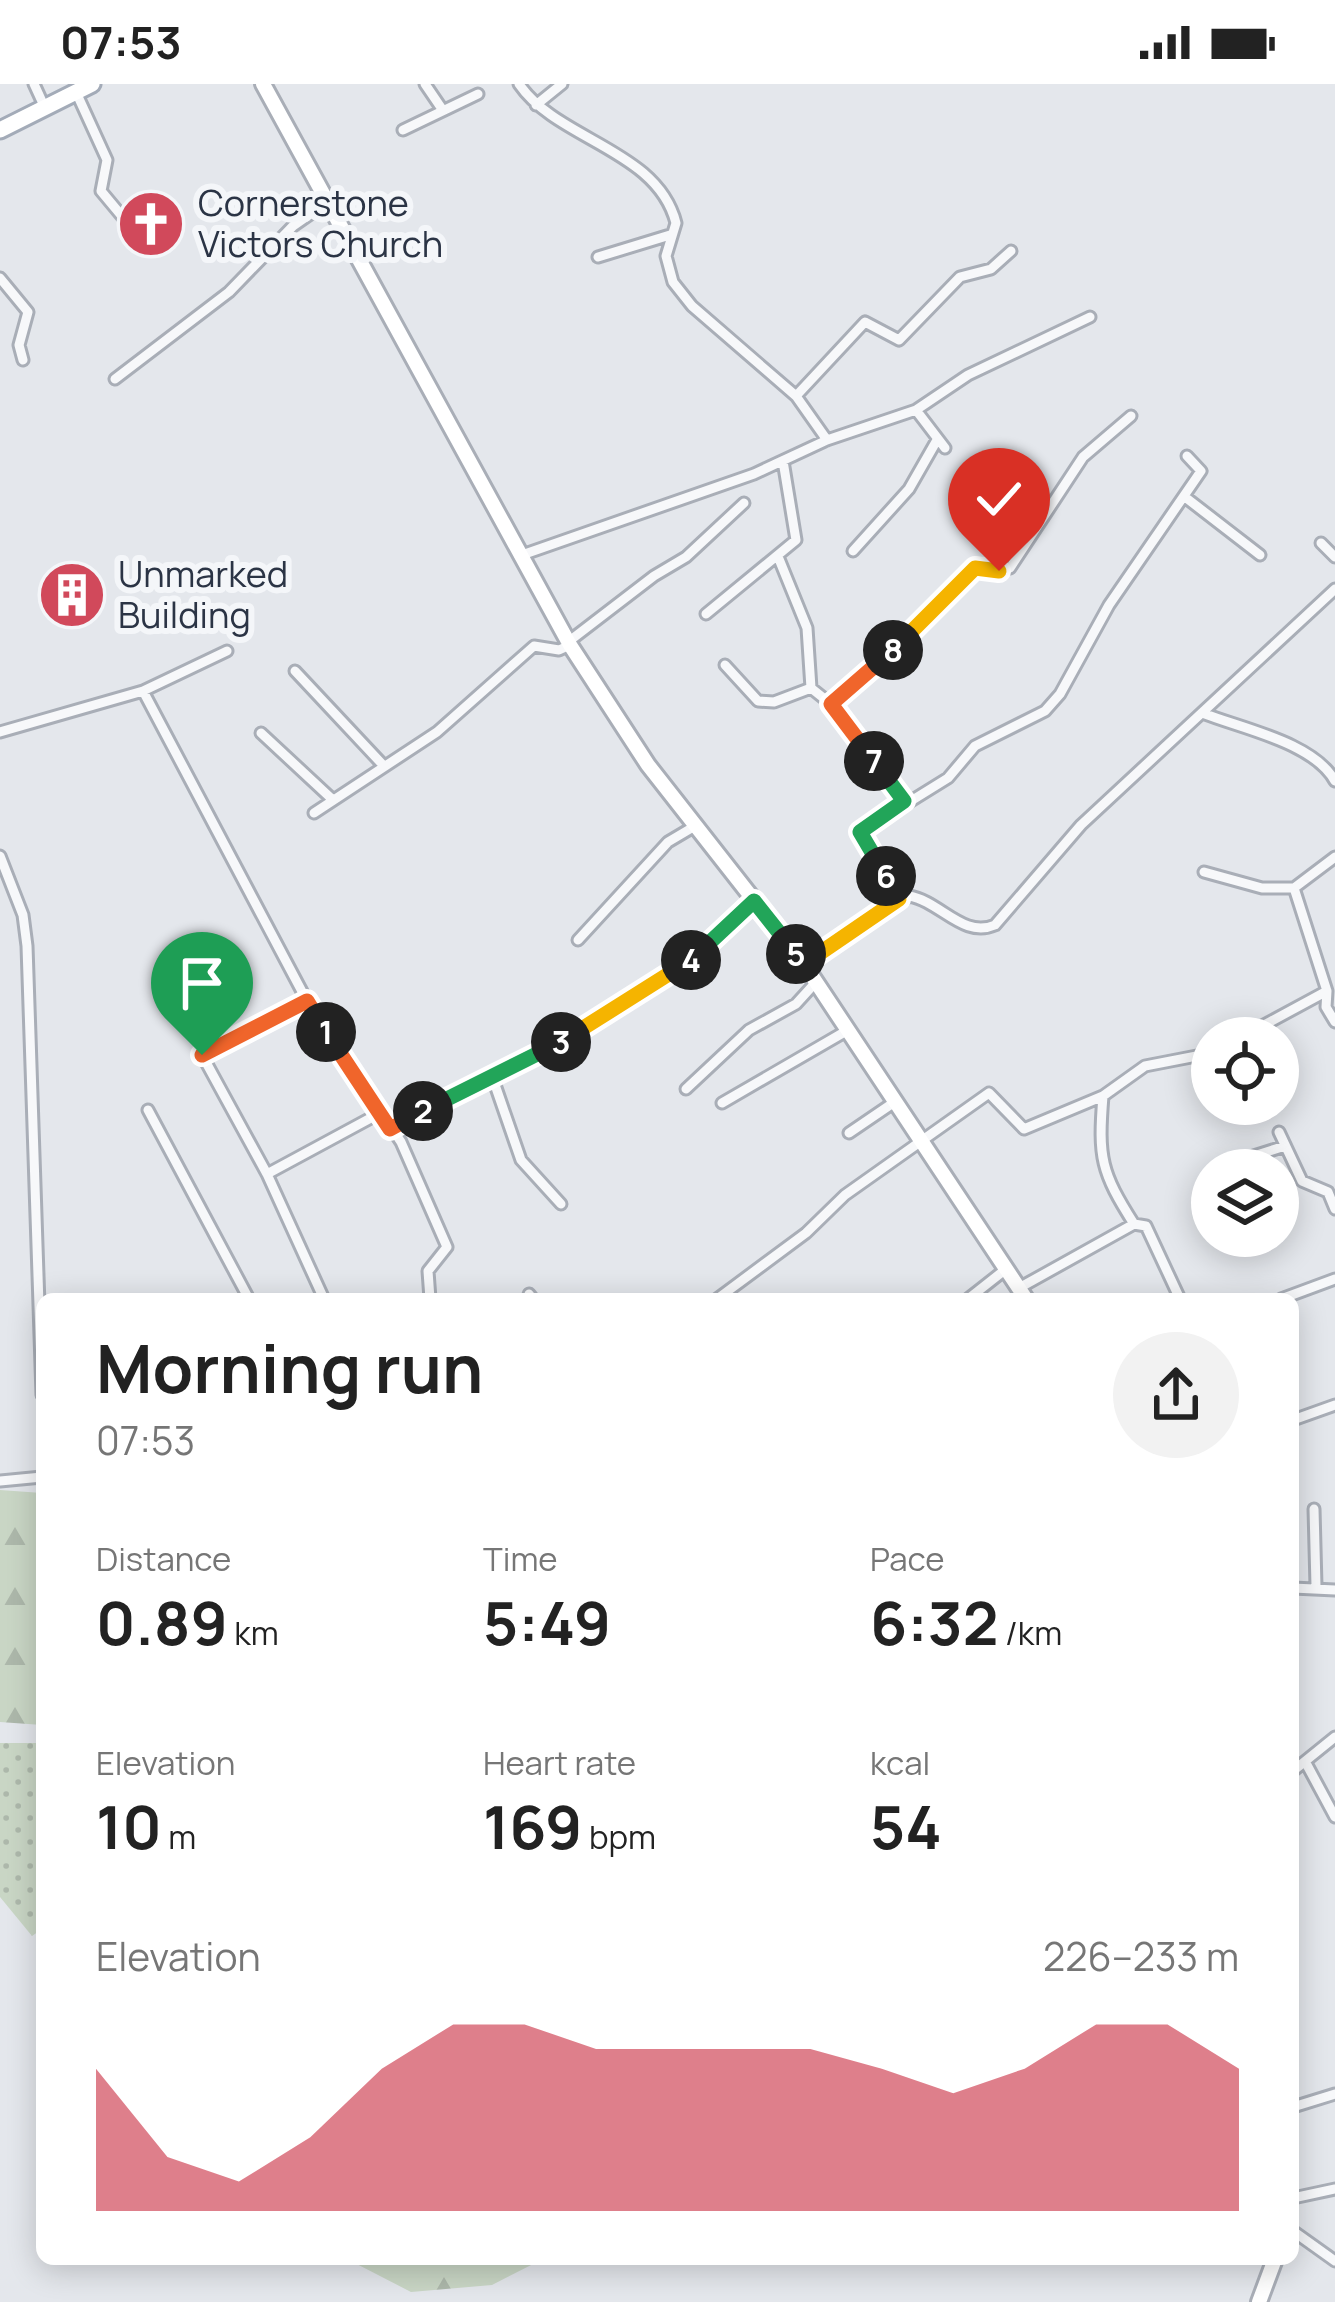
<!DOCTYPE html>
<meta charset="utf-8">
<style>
body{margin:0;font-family:Manrope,sans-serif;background:#f2f2f2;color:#222;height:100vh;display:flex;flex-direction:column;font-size:45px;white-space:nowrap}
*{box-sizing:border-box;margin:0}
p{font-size:39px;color:#767676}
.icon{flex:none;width:66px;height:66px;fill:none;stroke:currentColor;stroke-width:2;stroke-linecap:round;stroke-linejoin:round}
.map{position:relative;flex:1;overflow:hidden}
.details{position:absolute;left:36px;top:1209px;width:1263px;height:972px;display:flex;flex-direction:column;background:#fff;border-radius:18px;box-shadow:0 6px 30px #0003}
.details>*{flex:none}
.fabs{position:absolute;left:1191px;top:933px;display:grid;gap:24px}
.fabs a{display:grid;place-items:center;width:108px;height:108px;border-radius:50%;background:#fff;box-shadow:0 6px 30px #0003;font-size:60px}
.pin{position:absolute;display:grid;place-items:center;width:102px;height:102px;color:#fff;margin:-123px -51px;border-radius:50% 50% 50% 0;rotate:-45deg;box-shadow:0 0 12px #0007}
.pin .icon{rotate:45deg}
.km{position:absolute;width:60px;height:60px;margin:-30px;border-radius:50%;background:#222;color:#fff;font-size:33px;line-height:60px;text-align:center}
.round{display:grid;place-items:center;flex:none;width:126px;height:126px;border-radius:63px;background:#f2f2f2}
.head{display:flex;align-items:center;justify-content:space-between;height:204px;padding:0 60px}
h1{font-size:66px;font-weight:700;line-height:90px}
.stats{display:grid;grid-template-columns:repeat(3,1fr);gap:18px;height:204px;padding:12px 60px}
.stats div{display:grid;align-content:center}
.stats b{font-size:60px;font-weight:700}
.stats small{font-size:33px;font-weight:400}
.stats p{font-size:33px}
.chart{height:336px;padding:24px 60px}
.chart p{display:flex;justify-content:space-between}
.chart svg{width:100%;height:216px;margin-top:12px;fill:#d1495b;opacity:.7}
.status{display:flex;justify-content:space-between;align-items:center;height:84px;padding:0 60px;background:#fff;direction:ltr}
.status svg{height:33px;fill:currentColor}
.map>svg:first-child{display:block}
.forest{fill:url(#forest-firs)}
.park{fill:url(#park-dots)}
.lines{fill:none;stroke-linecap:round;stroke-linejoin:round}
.street-casing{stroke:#a9aeb7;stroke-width:15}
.secondary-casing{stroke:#a9aeb7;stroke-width:20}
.primary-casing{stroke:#a3abb8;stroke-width:21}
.street{stroke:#f7f8fa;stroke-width:9}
.secondary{stroke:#fff;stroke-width:14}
.primary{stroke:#fff;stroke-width:15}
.split-1-casing{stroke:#fff;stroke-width:24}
.split-2-casing{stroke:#fff;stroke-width:24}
.split-3-casing{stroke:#fff;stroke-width:24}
.split-4-casing{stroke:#fff;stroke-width:24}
.split-5-casing{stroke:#fff;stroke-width:24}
.split-6-casing{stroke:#fff;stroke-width:24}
.split-7-casing{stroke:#fff;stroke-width:24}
.split-8-casing{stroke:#fff;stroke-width:24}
.split-9-casing{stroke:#fff;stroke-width:24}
.split-1{stroke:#f0652b;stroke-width:15}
.split-2{stroke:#f0652b;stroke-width:15}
.split-3{stroke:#22a559;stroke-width:15}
.split-4{stroke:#f5b400;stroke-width:15}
.split-5{stroke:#22a559;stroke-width:15}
.split-6{stroke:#f5b400;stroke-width:15}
.split-7{stroke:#22a559;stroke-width:15}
.split-8{stroke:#f0652b;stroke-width:15}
.split-9{stroke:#f5b400;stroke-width:15}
.labels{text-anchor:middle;stroke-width:12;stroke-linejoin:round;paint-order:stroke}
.poi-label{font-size:36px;fill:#2b3445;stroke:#f4f6f9;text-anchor:start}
</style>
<div class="status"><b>07:53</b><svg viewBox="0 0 49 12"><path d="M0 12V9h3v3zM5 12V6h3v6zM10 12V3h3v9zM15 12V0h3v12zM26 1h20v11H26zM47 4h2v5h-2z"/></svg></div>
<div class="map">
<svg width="1335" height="2218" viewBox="0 0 1335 2218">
<defs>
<pattern id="forest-firs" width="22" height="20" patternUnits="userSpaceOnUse" patternTransform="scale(3)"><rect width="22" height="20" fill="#c9d6c5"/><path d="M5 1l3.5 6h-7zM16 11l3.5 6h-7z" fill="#adb8ab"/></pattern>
<pattern id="park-dots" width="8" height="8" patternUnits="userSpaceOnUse" patternTransform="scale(3)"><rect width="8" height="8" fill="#c9d6c5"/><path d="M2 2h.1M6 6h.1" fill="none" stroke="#adb8ab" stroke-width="1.8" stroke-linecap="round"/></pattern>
</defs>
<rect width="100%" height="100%" fill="#e4e7ec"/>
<path class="forest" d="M 0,1406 L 42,1409 L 42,1641 L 0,1638 Z
M 347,2175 L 543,2175 L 492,2201 L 411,2208 Z"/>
<path class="park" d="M 0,1659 L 42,1659 L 42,1845 L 32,1852 L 0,1813 Z"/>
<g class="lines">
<g class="street-casing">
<path id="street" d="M 34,0 L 45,24
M 425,0 L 442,25
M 519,0 C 558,57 657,65 676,139 L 666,172 L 673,198 L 692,222 L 796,312 L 827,356
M 76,8 L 107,76 L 101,107 L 131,143
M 536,21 L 562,0
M 403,46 L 478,10
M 598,173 L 670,151
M 0,194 L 28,228 L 19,261 L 23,276
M 115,295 L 229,208 L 293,142 L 326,119
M 796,312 L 865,238 L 899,256 L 960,193 L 991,185 L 1011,167
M 916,326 L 945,364
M 1185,413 L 1260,471
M 1321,459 L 1335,473
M 853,467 L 909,405 L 937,356
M 519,472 L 754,390 L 827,356 L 916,326 L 968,291 L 1090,233
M 779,475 L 807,544 L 811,604 L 831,620 L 904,717
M 706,530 L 796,456 L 783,377
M 568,558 L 654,492 L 686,473 L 744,419
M 725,581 L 758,617 L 774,618 L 811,604
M 295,587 L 383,681
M 143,607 L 307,917 L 401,1058 L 447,1163 L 428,1187 L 430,1215
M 831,620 L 975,484 L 1010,484 L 1083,373 L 1131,332
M 1205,630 C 1244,645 1314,659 1335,697
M 0,648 L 143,607 L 227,567
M 261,649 L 333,716
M 314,729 L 437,648 L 534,562 L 559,566 L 570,561
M 0,772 L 23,831 L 27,862 L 42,1311
M 1204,788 L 1262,804 L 1294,804 L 1335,773
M 1294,804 L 1327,907 L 1326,923 L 1335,938
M 899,815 L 861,748 L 948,694 L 975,662 L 1045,627 L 1060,610 L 1109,521 L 1201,387 L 1187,372
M 578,856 L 668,758 L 695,742
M 804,880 L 909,812 C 940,817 963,855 995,841 L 1081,741 L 1335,505
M 307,917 L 202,971 L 267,1090 L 324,1215
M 1240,954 L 1327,907
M 493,995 L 521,1076 L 561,1120
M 686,1005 L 749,946 L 796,920 L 816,898
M 1103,1012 C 1098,1074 1101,1088 1134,1140 L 1146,1142 L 1180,1215
M 722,1019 L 848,946
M 148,1026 L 249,1215
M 390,1045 L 493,995 L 622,916 L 675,890 L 754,817
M 1279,1048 L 1302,1097 L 1328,1108 L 1335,1125
M 849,1049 L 896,1017
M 1238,1077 L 1285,1062
M 267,1090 L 380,1029
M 1019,1204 L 1134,1140
M 529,1210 L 533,1215
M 717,1215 L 806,1149 L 845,1111 L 989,1009 L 1024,1045 L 1103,1012 L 1145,982 L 1212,969
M 968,1215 L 1006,1185
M 1281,1215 L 1335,1195
M 1293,1336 L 1335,1321
M 0,1397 L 42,1393
M 1314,1425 L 1316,1502
M 1293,1504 L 1335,1506
M 1307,1681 L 1335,1733
M 1293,1687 L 1335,1653
M 1293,2023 L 1335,2010
M 1293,2114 L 1335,2105
M 1293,2147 L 1335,2177"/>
</g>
<g class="secondary-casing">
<path id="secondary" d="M 263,0 L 570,561 L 648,681 L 804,880 L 1026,1215
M 1259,2218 L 1275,2175"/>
</g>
<g class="primary-casing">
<path id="primary" d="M 0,46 L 92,0"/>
</g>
<use href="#street" class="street"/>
<use href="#secondary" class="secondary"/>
<use href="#primary" class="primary"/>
</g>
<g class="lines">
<g class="split-1-casing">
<path id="split-1" d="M 202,971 L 307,917 L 326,948"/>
</g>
<g class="split-2-casing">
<path id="split-2" d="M 326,948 L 390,1045 L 423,1027"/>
</g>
<g class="split-3-casing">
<path id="split-3" d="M 423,1027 L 561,958"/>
</g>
<g class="split-4-casing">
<path id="split-4" d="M 561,958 L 691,876"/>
</g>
<g class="split-5-casing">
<path id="split-5" d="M 691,876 L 754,817 L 796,870"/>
</g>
<g class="split-6-casing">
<path id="split-6" d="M 796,870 L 804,880 L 899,815 L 886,792"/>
</g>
<g class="split-7-casing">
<path id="split-7" d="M 874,677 L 904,717 L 860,748 L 886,792"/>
</g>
<g class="split-8-casing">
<path id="split-8" d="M 874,677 L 831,620 L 893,566"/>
</g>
<g class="split-9-casing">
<path id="split-9" d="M 893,566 L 975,484 L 999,487"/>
</g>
<use href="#split-1" class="split-1"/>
<use href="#split-2" class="split-2"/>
<use href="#split-3" class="split-3"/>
<use href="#split-4" class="split-4"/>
<use href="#split-5" class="split-5"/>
<use href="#split-6" class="split-6"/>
<use href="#split-7" class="split-7"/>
<use href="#split-8" class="split-8"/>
<use href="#split-9" class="split-9"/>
</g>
<defs>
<g id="church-disc" transform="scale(3.45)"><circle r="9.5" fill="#d1495b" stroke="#f4f6f9"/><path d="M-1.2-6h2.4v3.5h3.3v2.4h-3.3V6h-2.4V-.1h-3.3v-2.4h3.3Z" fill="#fff"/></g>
<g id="building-disc" transform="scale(3.45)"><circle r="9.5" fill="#d1495b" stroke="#f4f6f9"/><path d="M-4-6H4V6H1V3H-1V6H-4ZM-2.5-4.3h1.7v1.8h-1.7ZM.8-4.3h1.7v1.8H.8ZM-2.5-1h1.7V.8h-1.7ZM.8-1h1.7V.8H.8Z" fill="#fff"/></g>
</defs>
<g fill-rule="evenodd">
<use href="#church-disc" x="151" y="140"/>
<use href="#building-disc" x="72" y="511"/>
</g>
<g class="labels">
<g class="poi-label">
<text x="198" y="132">Cornerstone<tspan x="198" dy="41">Victors Church</tspan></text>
<text x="118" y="503">Unmarked<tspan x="118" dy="41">Building</tspan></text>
</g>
</g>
</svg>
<div class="fabs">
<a><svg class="icon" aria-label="locate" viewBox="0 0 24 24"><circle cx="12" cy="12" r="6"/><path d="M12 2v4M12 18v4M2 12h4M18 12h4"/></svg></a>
<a><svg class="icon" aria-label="layers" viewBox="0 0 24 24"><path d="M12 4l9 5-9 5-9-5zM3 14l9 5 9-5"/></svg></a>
</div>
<div class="pin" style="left:202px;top:971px;background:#1e9e55"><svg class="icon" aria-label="arrive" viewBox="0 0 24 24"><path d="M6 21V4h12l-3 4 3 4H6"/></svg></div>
<div class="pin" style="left:999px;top:487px;background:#d93025"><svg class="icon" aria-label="check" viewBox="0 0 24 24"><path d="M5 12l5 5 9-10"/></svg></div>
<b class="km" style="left:326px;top:948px">1</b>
<b class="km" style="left:423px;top:1027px">2</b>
<b class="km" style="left:561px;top:958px">3</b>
<b class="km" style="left:691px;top:876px">4</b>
<b class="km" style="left:796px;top:870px">5</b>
<b class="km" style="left:886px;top:792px">6</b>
<b class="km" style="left:874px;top:677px">7</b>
<b class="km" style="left:893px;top:566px">8</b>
<section class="details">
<div class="head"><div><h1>Morning run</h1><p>07:53</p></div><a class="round"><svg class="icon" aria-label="share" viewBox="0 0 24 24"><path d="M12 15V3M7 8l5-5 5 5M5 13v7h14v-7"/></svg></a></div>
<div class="stats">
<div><p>Distance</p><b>0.89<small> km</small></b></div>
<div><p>Time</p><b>5:49</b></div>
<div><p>Pace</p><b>6:32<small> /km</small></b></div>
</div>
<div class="stats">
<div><p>Elevation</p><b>10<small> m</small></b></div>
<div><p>Heart rate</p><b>169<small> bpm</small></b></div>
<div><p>kcal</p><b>54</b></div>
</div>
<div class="chart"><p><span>Elevation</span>226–233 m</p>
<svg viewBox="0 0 160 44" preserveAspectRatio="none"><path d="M0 44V15L10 33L20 38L30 29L40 15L50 6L60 6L70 11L80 11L90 11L100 11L110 15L120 20L130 15L140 6L150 6L160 15V44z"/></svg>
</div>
</section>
</div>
